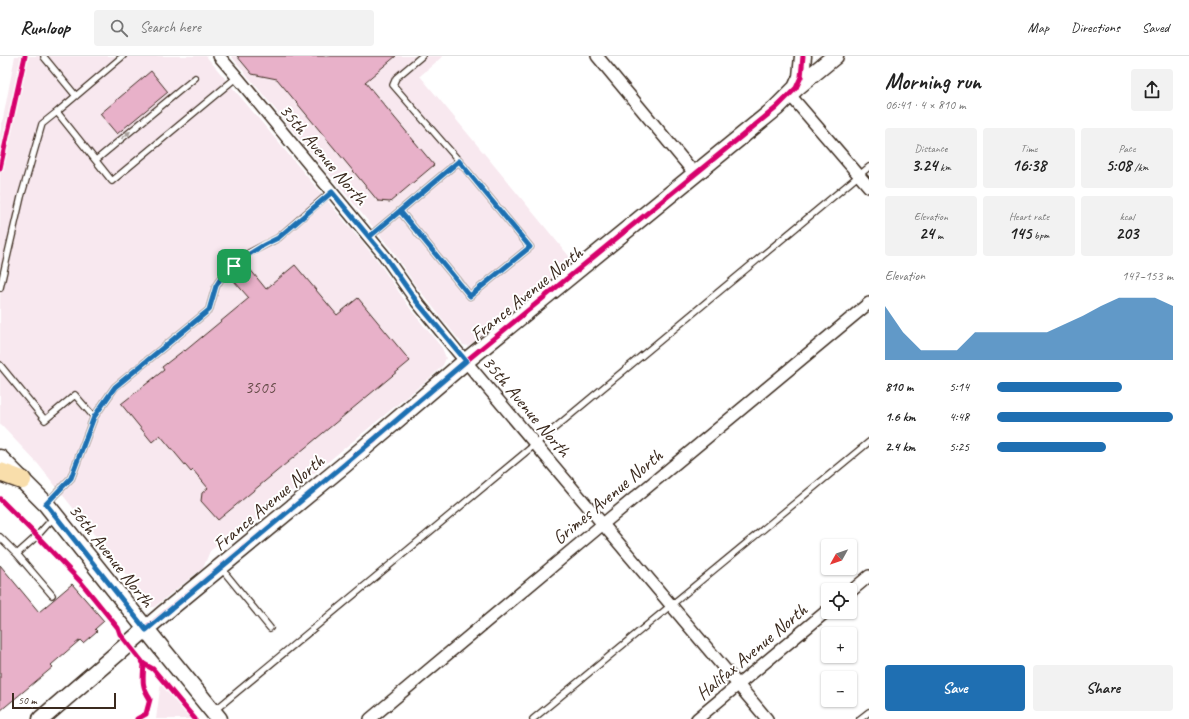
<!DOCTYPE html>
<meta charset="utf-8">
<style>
body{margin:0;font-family:Caveat,sans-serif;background:#f2f2f2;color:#222;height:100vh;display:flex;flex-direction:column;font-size:15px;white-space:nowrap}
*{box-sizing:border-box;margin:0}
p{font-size:13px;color:#767676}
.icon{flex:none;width:22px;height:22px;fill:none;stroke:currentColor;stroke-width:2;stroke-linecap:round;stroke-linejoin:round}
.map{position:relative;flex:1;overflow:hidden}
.sheet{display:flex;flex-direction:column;background:#fff;width:320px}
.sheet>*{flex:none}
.needle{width:26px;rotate:230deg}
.tools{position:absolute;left:821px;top:483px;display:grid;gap:8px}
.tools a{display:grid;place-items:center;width:36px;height:36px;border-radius:4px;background:#fff;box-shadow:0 1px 3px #0004;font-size:20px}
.scale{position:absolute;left:12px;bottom:10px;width:104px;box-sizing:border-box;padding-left:4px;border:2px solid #3b2a1e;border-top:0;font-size:11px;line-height:14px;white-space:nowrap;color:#3b2a1e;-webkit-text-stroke:3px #fff;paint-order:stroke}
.pin{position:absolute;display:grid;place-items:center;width:34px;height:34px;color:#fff;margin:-17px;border-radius:8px;box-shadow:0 2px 6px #0006}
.round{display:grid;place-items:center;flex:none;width:42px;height:42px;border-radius:4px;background:#f2f2f2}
.summary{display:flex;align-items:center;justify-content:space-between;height:68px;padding:0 16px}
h1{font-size:22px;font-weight:600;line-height:30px}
.stats{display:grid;grid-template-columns:repeat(3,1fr);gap:6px;height:68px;padding:4px 16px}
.stats div{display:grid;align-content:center;border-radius:4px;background:#f2f2f2;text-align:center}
.stats b{font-size:17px;font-weight:600}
.stats small{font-size:11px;font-weight:400}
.stats p{font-size:11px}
.chart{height:112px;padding:8px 16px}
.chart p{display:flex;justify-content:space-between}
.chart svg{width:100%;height:72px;margin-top:4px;fill:#1f6fb2;opacity:.7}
.action{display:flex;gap:8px;margin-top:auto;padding:8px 16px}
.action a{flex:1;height:46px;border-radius:4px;background:#1f6fb2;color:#fff;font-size:16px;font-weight:600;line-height:46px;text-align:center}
.action a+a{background:#f2f2f2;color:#222}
ul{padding:0 16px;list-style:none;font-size:13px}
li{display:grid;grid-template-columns:64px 48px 1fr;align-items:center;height:30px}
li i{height:10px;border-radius:5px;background:#1f6fb2}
header{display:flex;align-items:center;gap:24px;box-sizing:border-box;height:56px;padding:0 20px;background:#fff;border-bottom:1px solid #e0e0e0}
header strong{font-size:19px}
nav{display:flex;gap:22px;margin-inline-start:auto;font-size:14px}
.search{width:280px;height:36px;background:#f2f2f2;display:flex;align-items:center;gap:10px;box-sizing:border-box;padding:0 14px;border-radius:4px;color:#767676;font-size:15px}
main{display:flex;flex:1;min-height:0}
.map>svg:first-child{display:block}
.built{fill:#f8e8ef}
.building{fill:#e8b1c9;stroke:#3b2a1e}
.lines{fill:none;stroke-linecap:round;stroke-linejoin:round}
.lane-casing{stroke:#3b2a1e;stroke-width:8}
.street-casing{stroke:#3b2a1e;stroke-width:14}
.secondary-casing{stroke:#3b2a1e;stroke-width:19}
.primary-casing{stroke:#3b2a1e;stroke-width:21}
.lane{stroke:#fff;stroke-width:5.5}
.street{stroke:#fff;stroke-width:11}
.secondary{stroke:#fff;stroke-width:16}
.primary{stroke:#f9deab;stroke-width:18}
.cycleway-casing{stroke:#fff;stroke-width:8}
.cycleway{stroke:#d6006c;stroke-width:5}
.oneway{fill:#a79f9a}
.route-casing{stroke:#fff;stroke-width:8}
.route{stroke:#1f6fb2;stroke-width:5}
.labels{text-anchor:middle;stroke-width:4;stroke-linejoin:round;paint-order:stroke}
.number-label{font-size:17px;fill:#664c49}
.street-label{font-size:19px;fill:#3b2a1e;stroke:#fff}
</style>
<header>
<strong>Runloop</strong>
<div class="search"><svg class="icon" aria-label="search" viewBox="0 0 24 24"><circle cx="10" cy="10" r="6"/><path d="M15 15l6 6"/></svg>Search here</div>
<nav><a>Map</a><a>Directions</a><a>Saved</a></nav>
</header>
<main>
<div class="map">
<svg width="869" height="663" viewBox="0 0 869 663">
<rect width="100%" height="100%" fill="#fff"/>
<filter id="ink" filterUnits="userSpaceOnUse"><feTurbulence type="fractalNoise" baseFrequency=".025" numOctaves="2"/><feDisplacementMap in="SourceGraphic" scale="8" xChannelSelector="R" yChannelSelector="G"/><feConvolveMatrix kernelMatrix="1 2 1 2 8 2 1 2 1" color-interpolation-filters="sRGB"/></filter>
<g filter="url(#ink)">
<path class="built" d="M 15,0 L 206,0 L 377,204 L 412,255 L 442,292 L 446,302 L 443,309 L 432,320 L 250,470 L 234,476 L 210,495 L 203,512 L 154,551 L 149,551 L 142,547 L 128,521 L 38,408 L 0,368 L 0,78 Z
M 231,0 L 443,0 L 420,20 L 573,205 L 468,290 L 463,289 L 413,226 L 392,194 Z
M 161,626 L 192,663 L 156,663 Z"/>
<path class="building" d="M 237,0 L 396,0 L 365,26 L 434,109 L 390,146 L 378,145 L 277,23 L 252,18 Z
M 151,15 L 168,36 L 117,78 L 100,58 Z
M 295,209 L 337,259 L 358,242 L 410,305 L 218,464 L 201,445 L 202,437 L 208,432 L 193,414 L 191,416 L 160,379 L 152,386 L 121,348 L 164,314 L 162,311 L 184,294 L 185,295 L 249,242 L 234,225 L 249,212 L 266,233 Z
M 0,509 L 39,556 L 72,528 L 104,565 L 95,573 L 97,575 L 83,587 L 80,584 L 51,609 L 53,611 L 0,655 Z"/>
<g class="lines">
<g class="lane-casing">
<path id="lane" d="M 44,0 L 44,1 L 76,40
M 57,56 L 123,0
M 96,104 L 195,22
M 400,155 L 470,240 L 530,191 L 459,105
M 369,181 L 459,105 L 393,29 L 396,22 L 422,0
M 0,232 L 21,141 L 42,68 L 57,56 L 112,125 L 237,21
M 0,309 L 45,364 L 75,339 L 94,361
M 47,447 L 71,422 L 94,361 L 115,331 L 209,254 L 216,230 L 221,222 L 249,197 L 278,182 L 332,135
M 0,481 L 17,498 L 52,539
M 17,498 L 37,480 L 55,460
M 221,512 L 270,572
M 214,655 L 869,111
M 533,663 L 869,386
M 860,663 L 869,656"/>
</g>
<g class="street-casing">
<path id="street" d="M 219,0 L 237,21 L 369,181 L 384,199 L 417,246 L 456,294 L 767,663
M 597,0 L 695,118
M 790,39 L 869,131
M 850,536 L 869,520
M 370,663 L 603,468 L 869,247
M 697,663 L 828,554"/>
</g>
<g class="secondary-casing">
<path id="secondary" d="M 796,32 L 801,21 L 803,0
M 0,402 L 46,448 L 162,593 L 219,663
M 41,663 L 163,558 L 344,409 L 466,305 L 776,52 L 796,32 L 835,0"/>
</g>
<g class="primary-casing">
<path id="primary" d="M 0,416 L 22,424"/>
</g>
<use href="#lane" class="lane"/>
<use href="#street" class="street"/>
<use href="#secondary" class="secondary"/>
<use href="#primary" class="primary"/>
<g class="cycleway-casing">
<path id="cycleway" d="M 0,112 L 25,0
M 0,443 L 37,480 L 80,525 L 118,572 L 120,578 L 144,608 L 153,613 L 195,663
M 146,573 L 344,409 L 466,305 L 776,52 L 796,32 L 801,21 L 803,0
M 137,663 L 146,658 L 150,643 C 141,630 143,623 144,608"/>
</g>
<use href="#cycleway" class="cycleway"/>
</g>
<defs><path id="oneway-solid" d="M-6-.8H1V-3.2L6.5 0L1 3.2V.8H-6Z"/></defs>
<use class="oneway" href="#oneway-solid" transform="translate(126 79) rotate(-40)"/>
</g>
<g class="lines" filter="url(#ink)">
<g class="route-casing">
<path id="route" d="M 234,210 L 221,222 L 216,230 L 209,254 L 115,331 L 94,361 L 71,422 L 46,448 L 146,574 L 344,409 L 466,305 L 417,246 L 384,199 L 369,181 L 400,155 L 470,240 L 530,191 L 459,105 L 369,181 L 332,136 L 278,182 C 260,190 248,198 234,210"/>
</g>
<use href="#route" class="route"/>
</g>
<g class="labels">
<g class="number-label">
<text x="260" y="337">3505</text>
</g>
<g class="street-label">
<text transform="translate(324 98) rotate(50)" y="7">35th Avenue North</text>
<text transform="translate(526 237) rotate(-39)" y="7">France Avenue North</text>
<text transform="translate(527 350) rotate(50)" y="7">35th Avenue North</text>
<text transform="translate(607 440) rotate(-40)" y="7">Grimes Avenue North</text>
<text transform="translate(268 446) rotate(-40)" y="7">France Avenue North</text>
<text transform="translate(112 499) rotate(52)" y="7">36th Avenue North</text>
<text transform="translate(751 595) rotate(-40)" y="7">Halifax Avenue North</text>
</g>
</g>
</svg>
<div class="tools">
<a><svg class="needle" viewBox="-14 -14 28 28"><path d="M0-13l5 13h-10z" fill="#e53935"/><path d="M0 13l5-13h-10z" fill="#767676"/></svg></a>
<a><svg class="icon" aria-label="locate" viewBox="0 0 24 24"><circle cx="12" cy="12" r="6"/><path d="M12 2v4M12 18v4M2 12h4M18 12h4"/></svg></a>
<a>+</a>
<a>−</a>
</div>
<div class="scale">50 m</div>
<div class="pin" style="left:234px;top:210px;background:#1e9e55"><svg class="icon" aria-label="arrive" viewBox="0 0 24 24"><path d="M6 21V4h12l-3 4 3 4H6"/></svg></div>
</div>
<section class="sheet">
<div class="summary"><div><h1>Morning run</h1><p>06:41 · 4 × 810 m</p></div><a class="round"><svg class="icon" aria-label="share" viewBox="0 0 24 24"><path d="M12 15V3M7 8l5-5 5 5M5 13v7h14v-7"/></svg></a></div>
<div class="stats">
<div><p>Distance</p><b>3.24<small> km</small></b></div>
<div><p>Time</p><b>16:38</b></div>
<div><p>Pace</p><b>5:08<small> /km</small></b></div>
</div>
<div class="stats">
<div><p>Elevation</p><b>24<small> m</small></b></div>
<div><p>Heart rate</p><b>145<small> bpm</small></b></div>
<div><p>kcal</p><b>203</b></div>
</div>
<div class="chart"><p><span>Elevation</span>147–153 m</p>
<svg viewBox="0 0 160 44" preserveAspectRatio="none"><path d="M0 44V11L10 27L20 38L30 38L40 38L50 27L60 27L70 27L80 27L90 27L100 22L110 17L120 11L130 6L140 6L150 6L160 11V44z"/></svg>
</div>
<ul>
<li><b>810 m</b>5:14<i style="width:71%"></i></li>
<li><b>1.6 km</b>4:48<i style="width:100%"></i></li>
<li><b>2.4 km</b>5:25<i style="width:62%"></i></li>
</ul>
<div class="action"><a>Save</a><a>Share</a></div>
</section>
</main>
